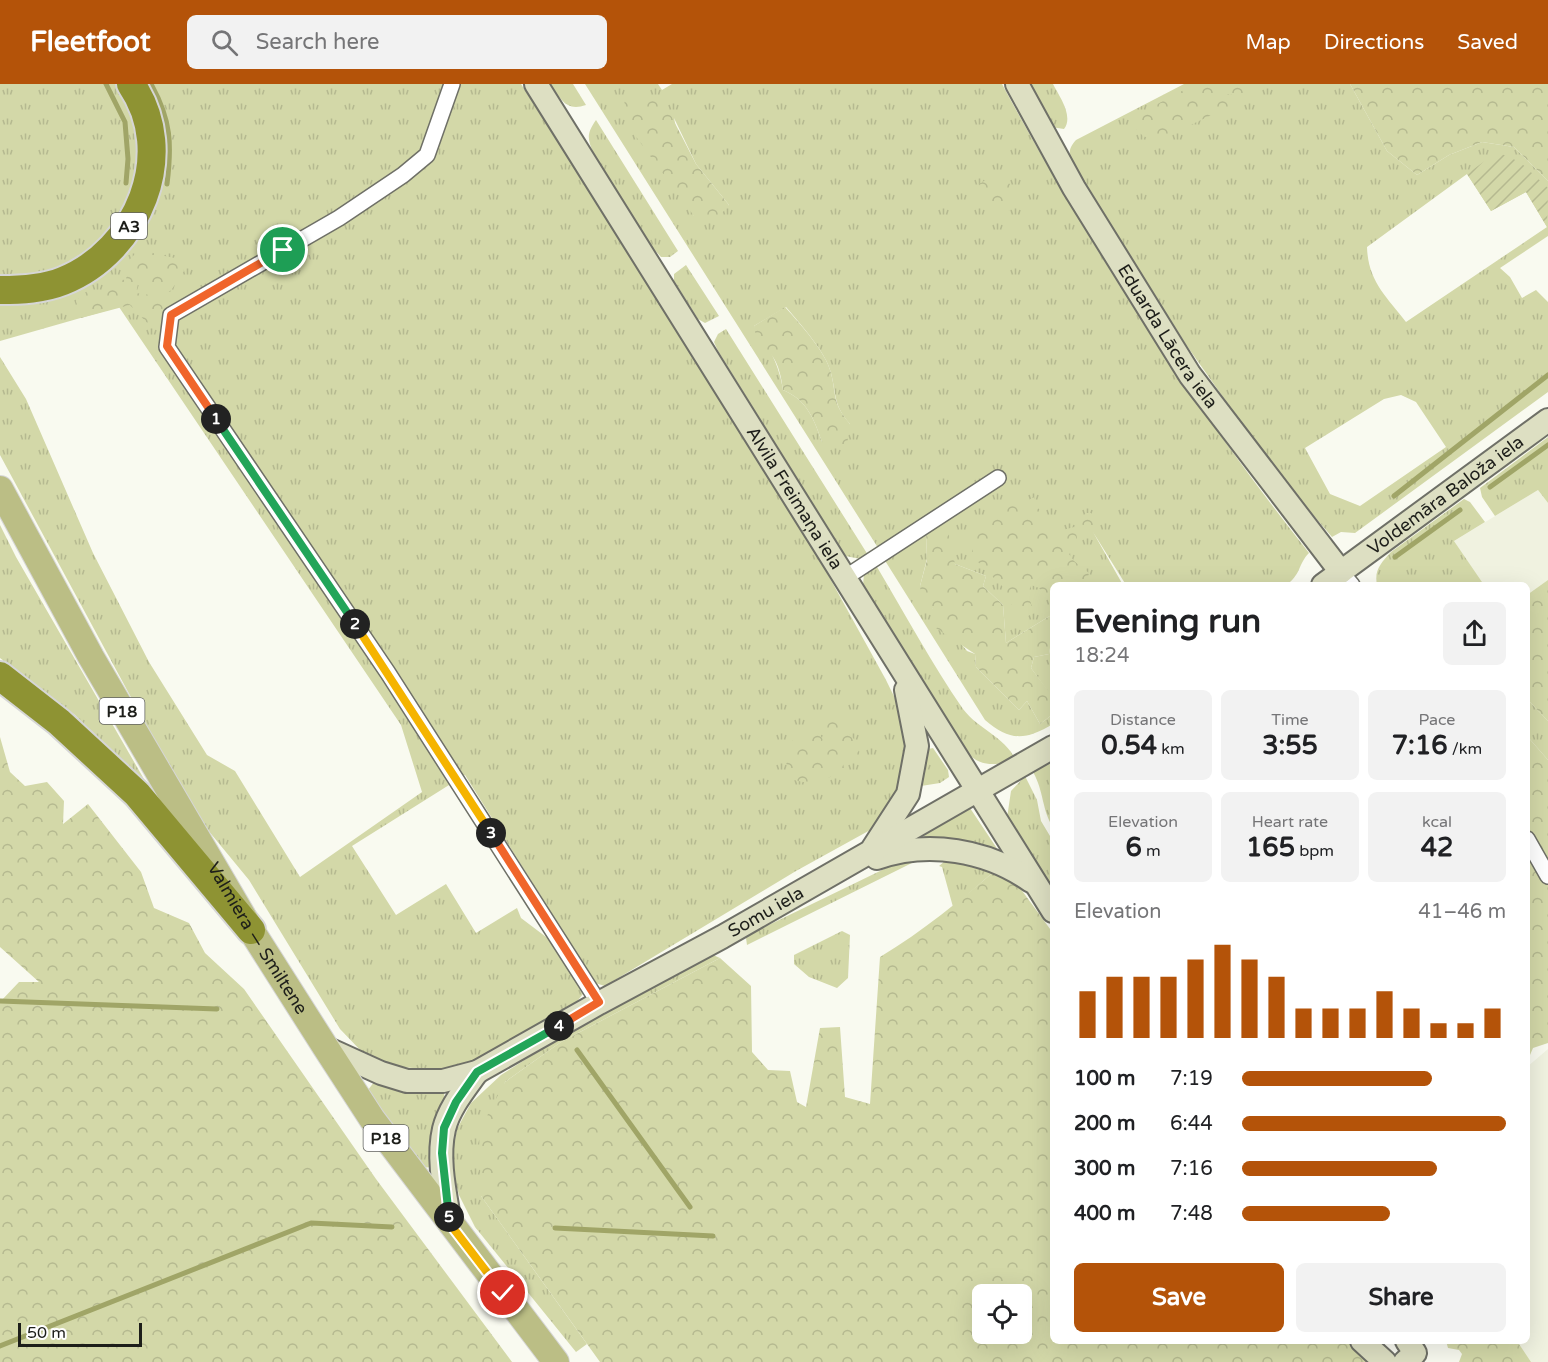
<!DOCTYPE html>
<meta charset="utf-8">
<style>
body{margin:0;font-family:"Varela Round",sans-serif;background:#f2f2f2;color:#202124;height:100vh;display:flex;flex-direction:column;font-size:22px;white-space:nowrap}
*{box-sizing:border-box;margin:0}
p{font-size:20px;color:#757577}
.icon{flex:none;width:33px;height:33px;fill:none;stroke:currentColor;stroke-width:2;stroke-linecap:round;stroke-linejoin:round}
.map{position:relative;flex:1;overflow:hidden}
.drawer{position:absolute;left:1050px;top:498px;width:480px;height:762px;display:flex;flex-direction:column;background:#fff;border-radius:9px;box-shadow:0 6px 24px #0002}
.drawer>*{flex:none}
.controls{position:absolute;left:972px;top:1200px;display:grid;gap:12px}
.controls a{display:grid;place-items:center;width:60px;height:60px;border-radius:9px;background:#fff;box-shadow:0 6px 24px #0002;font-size:30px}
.scale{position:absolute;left:18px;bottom:15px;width:124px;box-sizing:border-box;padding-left:6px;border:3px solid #1d1e1a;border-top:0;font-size:16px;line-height:21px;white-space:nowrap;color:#1d1e1a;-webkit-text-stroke:4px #fff;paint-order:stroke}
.pin{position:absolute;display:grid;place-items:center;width:51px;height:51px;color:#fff;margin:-26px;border:3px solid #fff;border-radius:50%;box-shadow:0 2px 6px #0007}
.km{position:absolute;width:30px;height:30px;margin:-15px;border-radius:50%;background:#222;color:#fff;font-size:16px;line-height:30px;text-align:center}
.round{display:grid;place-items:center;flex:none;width:63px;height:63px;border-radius:9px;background:#f2f2f2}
.headline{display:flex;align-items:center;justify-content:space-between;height:102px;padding:0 24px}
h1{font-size:33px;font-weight:800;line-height:45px}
.metrics{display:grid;grid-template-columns:repeat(3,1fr);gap:9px;height:102px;padding:6px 24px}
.metrics div{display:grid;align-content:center;border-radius:9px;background:#f2f2f2;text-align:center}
.metrics b{font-size:26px;font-weight:800}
.metrics small{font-size:16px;font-weight:400}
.metrics p{font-size:16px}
.chart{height:168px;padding:12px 24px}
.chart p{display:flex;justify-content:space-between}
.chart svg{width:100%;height:108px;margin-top:6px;stroke:#b45309;stroke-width:6}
.primary-button{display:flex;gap:12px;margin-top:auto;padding:12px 24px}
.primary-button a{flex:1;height:69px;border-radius:9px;background:#b45309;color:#fff;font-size:24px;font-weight:800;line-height:69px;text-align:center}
.primary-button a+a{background:#f2f2f2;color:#202124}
ul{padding:0 24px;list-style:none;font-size:20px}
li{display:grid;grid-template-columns:96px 72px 1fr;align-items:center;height:45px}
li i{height:15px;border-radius:8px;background:#b45309}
header{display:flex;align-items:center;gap:36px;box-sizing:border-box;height:84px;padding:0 30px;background:#b45309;color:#fff}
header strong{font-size:28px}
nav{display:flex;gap:33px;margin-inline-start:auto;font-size:21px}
.search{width:420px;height:54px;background:#f2f2f2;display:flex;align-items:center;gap:15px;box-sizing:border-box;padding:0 21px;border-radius:9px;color:#757577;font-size:22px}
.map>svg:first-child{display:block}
.built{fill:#f0f2e0}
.grass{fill:url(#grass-tufts);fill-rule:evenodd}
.forest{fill:url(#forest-crowns);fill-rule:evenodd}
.garden{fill:url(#garden-furrows)}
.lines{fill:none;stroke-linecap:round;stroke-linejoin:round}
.stream{stroke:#a0a567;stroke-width:5}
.street-casing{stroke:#6f7067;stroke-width:18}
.secondary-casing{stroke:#6f7067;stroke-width:26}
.primary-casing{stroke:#d6d6d6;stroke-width:28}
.highway-casing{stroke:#d6d6d6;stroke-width:32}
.street{stroke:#fff;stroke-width:15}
.secondary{stroke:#dddfc2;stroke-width:22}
.primary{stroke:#bbbe85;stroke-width:26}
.highway{stroke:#8e9333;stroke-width:28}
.split-1-casing{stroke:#fff;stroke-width:12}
.split-2-casing{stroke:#fff;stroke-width:12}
.split-3-casing{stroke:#fff;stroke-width:12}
.split-4-casing{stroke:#fff;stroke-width:12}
.split-5-casing{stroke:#fff;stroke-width:12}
.split-6-casing{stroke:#fff;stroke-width:12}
.split-1{stroke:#f0652b;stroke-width:8}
.split-2{stroke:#22a559;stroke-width:8}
.split-3{stroke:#f5b400;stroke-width:8}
.split-4{stroke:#f0652b;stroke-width:8}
.split-5{stroke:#22a559;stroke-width:8}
.split-6{stroke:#f5b400;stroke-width:8}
.labels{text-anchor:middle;stroke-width:6;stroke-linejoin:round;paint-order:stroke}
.shield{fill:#fff;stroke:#61625f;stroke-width:1.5}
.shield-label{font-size:16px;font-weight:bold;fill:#1d1e1a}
.street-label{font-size:18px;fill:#1d1e1a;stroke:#fff}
</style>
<header>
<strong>Fleetfoot</strong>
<div class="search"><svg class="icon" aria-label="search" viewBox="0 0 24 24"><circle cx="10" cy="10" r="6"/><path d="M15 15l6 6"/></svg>Search here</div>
<nav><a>Map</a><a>Directions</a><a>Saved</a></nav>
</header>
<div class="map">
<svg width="1548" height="1278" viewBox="0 0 1548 1278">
<defs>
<pattern id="grass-tufts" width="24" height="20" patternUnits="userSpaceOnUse" patternTransform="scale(1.5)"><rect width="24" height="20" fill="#d3d8a8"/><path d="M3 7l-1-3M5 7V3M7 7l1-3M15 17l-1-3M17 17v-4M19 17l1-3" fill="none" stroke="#b5b990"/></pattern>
<pattern id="forest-crowns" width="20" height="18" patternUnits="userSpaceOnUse" patternTransform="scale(1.5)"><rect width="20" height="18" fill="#d3d8a8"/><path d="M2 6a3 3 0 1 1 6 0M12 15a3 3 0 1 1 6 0" fill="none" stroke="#b5b990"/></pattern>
<pattern id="garden-furrows" width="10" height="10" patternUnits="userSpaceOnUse" patternTransform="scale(1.5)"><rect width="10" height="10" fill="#d3d8a8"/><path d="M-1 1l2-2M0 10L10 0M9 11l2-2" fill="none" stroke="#b5b990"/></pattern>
</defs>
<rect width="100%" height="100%" fill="#f9faf0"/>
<path class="built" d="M 1538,406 L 1548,419 L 1548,563 L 1527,552 L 1527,501 L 1483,501 L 1454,457 Z
M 1548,965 L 1548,1278 L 1504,1278 L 1493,1257 L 1527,1257 L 1527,983 Z"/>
<path class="grass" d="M 0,0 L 120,0 L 135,35 L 140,77 L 128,121 L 114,143 L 84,173 L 41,191 L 0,193 Z
M 141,0 L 521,0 L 800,440 L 886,596 L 909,643 L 908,676 L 894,721 L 872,745 L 796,787 L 605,902 L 595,899 L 465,691 L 352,762 L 396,831 L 446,800 L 476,849 L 517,824 L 521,834 L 558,862 L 583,910 L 574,921 L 482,974 L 452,987 L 400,983 L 364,970 L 340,945 L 249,796 L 193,728 L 0,371 L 0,273 L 26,315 L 93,469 L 149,578 L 207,671 L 235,687 L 300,793 L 422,708 L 401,641 L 119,223 L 0,257 L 0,216 L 44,214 L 157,109 Z
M 550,0 L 573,0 L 586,21 C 566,28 561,15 550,0 Z
M 585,0 L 658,0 L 662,6 L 672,0 L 1002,0 C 1091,165 1193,322 1309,469 C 1298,480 1301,491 1286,501 L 1126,501 L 1093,448 L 1123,501 L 1053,501 L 1053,530 L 1006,559 L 1003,521 L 983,502 L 986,492 L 955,480 L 926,447 L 927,475 L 920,502 L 933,525 L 967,567 L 975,570 L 976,583 L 1019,626 L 1027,617 L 1040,640 L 1053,630 L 1053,640 C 1026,656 1010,658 985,636 L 884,475 L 973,419 L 880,467 ZM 674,34 L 696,80 L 729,121 L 694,132 ZM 786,223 C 800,240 826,268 831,289 C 837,313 833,320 850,340 L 822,358 C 814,335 807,316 783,306 C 779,280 769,263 754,242 Z
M 1028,0 L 1053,0 C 1059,12 1074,32 1064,45 L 1051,43 Z
M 1184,0 L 1350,0 L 1387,67 L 1417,91 L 1449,71 L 1482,58 L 1514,63 L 1548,97 L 1548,152 L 1500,184 L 1510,193 L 1522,214 L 1536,206 L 1548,218 L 1548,308 L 1355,449 L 1341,448 L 1332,453 L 1273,384 L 1187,262 L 1074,83 C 1069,71 1067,66 1076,56 ZM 1467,90 L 1491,127 L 1526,108 L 1547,143 L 1406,238 C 1386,212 1368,197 1367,163 ZM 1401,311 L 1416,318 L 1446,363 L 1360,422 L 1330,410 L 1305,364 L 1384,315 Z
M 596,36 L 678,167 L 670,173 L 661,173 L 650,161 L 593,68 C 587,54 587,49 596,36 Z
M 686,181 L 719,232 L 705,239 L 698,235 L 674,197 L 674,190 Z
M 726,245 L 868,471 L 861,475 L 845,472 L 718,267 L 714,258 L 718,250 Z
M 1548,353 L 1548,419 L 1538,406 L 1495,432 L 1482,413 L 1480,404 Z
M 1464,415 L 1470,418 L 1485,438 L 1454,457 L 1484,501 L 1377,501 C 1374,486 1381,479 1391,468 Z
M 0,441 L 16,473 L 152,709 L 75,631 L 0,574 Z
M 877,483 C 905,530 932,580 963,625 C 978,645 1005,653 1015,675 C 995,683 978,683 964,665 L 863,501 L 864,490 Z
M 1050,563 L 1053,566 L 1053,622 L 1052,613 L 1031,584 L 1034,573 L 1049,570 Z
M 1527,615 L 1548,637 L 1548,676 L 1527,652 Z
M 933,664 L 948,686 L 949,693 L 940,699 L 921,702 L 924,666 Z
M 1053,676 L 1053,743 C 1042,727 1044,707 1033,688 Z
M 1025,692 L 1037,716 L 1041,737 L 1053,757 L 1053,809 L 1007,734 L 1011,707 Z
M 970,724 L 998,766 L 996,770 L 942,755 L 924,754 L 925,748 Z
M 913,771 L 922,774 L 747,861 L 746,854 L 752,849 Z
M 945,777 L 998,784 L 953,823 L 942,783 L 939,782 Z
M 842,847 L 850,851 L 848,894 L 837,904 L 809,893 L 794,880 L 794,871 Z
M 713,871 L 720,874 L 561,958 L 505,998 L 481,1112 L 587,1260 L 576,1268 L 475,1143 L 459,1111 L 453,1088 L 453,1066 L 457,1045 L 471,1019 L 501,991 L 600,928 Z
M 374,998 L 444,1009 L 445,1017 L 431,1083 L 422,1084 L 368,1006 Z"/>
<path class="forest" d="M 1195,0 L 1245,0 L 1248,4 L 1245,13 L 1227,10 L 1229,23 L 1156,57 L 1143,52 L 1135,44 L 1135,32 Z
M 1350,0 L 1548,0 L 1548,97 L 1514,63 L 1482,58 L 1449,71 L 1417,91 L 1387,67 Z
M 626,11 L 662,14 L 696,80 L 729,121 L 715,137 L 694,132 L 629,43 L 622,31 Z
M 999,88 L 1009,99 L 1018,114 L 1010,126 L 992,131 L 979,100 Z
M 142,163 L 155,170 L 180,175 L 184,187 L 170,208 L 139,195 L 136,209 L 157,212 L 163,223 L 159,239 L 150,242 L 130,221 L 81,234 L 76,217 L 88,206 L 103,215 L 110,195 L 126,196 L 129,176 Z
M 785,223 C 800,240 826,268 831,289 C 837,314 832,318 850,340 L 847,361 L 822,358 C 814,335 807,316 783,306 C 780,284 776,270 757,258 L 754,242 Z
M 1033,413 L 1037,418 L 1035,422 L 1051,434 L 1052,449 L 1074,443 C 1079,456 1078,460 1069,470 L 1074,477 L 1089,489 L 1086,499 L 1053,501 L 1053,521 L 1039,504 L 1031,501 L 1028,510 L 1034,529 L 1028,532 L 1008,518 L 1005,505 L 972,472 L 972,441 L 990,440 C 997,429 1009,418 1023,421 Z
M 1086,429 L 1091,429 L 1097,435 L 1096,441 L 1087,453 L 1081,448 L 1083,443 L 1081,435 Z
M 947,442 L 955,480 L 986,492 L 983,502 L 1003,521 L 1006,559 L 1053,530 L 1053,566 L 1050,564 L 1049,570 L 1034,573 L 1031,584 L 1053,613 L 1053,630 L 1040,640 L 1027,617 L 1019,626 L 976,583 L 975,570 L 933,542 L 933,525 L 922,518 L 920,502 L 927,476 L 926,448 Z
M 1548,496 L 1548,637 L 1527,615 L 1527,511 Z
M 848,629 L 849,650 L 856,657 L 860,670 L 851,677 L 842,675 L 844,684 L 817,701 L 794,696 C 777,668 785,655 816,646 L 823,655 L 816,670 L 828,658 L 821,639 Z
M 1527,652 L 1548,676 L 1548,959 L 1533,964 L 1527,978 Z
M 0,653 L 10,688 L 25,702 L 47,698 L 64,717 L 63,740 L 88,720 L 141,788 L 154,824 L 189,839 L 205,869 L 244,905 L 376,1095 L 512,1278 L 0,1278 L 0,918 L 19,898 L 39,898 L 0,863 Z
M 998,784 L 1012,793 L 1053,849 L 1053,1257 L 1351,1257 L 1369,1278 L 600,1278 L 481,1112 L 479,1047 L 505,998 L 561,958 L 720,874 L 751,902 L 752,968 L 768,986 L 790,987 L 797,1018 L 806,1023 L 820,944 L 840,943 L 845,1013 L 870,1020 L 880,873 C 923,847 961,816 998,784 ZM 982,1210 L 1022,1210 L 1022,1250 L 982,1250 Z
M 1446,1257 L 1517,1257 L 1531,1278 L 1459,1278 L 1462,1270 L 1459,1266 L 1448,1264 Z"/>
<path class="garden" d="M 1497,68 L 1520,78 L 1548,104 L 1547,143 L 1526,108 L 1491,127 L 1467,90 Z"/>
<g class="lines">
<path class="stream" d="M 106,0 L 125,38 L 128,75 L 126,99
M 151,0 C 171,36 172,60 167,100
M 1490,403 L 1548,361
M 1394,412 L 1548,291
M 1395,473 L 1460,426
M 0,917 L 217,925
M 577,966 L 690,1123
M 555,1144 L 713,1152
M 0,1262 L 311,1139 L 392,1143"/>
<g class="street-casing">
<path id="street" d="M 452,0 L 427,71 L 403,91 L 339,134 L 171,231 L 167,263 L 388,589 L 599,919
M 1341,488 L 1352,501
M 843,495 L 998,394
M 1527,755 L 1548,792"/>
</g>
<g class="secondary-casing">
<g id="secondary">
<path id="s1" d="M 536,0 L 1053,827"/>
<path id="s2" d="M 1017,0 L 1074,104 L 1190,291 L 1341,488"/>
<path id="s3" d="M 1323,501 L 1548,336"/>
<path d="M 873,764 L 908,710 L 917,662 L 906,606"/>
<path d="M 877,774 C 928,756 987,766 1031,797"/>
<path id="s4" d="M 326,964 L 381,989 L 407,997 L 443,997 L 477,988 L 599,919 L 722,853 L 1053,663"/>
<path d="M 450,1139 C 445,1109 437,1075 444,1045 C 449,1024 465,1005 477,988"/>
<path d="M 1362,1257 L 1385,1278"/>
<path d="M 1405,1278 L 1415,1269 L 1407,1257"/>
</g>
</g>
<g class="primary-casing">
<g id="primary">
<path id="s5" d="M 0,405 L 91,573 L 251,846 L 326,964 L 372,1035 L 556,1278"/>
</g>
</g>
<g class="highway-casing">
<path id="highway" d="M 0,206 C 21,206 43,205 63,197 C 138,167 179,70 131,0
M 0,592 L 59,638 L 137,710 L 251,846"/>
</g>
<use href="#street" class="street"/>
<use href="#secondary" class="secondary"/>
<use href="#primary" class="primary"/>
<use href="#highway" class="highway"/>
</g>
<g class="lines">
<g class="split-1-casing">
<path id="split-1" d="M 216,335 L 167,262 L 171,231 L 283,166"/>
</g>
<g class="split-2-casing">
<path id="split-2" d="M 216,335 L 355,540"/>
</g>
<g class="split-3-casing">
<path id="split-3" d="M 355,540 L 491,749"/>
</g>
<g class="split-4-casing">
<path id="split-4" d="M 491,749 L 599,918 L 559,942"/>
</g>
<g class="split-5-casing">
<path id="split-5" d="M 449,1133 L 442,1069 L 444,1044 L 456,1018 L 477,988 L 559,942"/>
</g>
<g class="split-6-casing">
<path id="split-6" d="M 449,1133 L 450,1140 L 503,1209"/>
</g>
<use href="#split-1" class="split-1"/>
<use href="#split-2" class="split-2"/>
<use href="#split-3" class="split-3"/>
<use href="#split-4" class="split-4"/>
<use href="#split-5" class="split-5"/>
<use href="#split-6" class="split-6"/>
</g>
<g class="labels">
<g class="shield">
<rect x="111" y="129" width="36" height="26" rx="4.5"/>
<rect x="99.5" y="614" width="45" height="26" rx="4.5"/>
<rect x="363.5" y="1041" width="45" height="26" rx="4.5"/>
</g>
<g class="shield-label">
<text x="129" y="148">A3</text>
<text x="122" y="633">P18</text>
<text x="386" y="1060">P18</text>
</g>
<g class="street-label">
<text dy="6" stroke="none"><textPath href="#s2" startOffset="294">Eduarda Lācera iela</textPath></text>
<text dy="6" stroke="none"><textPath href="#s3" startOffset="152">Voldemāra Baloža iela</textPath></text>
<text dy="6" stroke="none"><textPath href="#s1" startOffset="488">Alvila Freimaņa iela</textPath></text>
<text dy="6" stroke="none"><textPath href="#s4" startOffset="489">Somu iela</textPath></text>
<text dy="6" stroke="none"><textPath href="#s5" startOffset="518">Valmiera — Smiltene</textPath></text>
</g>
</g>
</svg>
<div class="controls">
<a><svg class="icon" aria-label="locate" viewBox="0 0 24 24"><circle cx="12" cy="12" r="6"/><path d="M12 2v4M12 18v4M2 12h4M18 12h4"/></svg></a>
</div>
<div class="scale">50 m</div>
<div class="pin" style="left:283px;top:166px;background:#1e9e55"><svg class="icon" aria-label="arrive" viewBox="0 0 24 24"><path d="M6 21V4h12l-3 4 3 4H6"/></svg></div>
<div class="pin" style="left:503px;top:1209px;background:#d93025"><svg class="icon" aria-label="check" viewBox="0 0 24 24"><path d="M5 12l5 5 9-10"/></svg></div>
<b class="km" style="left:216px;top:335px">1</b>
<b class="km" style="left:355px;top:540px">2</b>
<b class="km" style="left:491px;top:749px">3</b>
<b class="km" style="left:559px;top:942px">4</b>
<b class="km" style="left:449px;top:1133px">5</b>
<section class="drawer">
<div class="headline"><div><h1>Evening run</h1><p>18:24</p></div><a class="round"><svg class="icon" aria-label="share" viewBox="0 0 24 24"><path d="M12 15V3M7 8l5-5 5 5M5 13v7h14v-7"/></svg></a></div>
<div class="metrics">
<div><p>Distance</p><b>0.54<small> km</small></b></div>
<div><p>Time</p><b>3:55</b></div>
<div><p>Pace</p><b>7:16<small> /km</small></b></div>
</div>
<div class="metrics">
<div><p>Elevation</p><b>6<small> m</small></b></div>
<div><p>Heart rate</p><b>165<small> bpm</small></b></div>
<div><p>kcal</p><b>42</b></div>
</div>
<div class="chart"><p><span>Elevation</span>41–46 m</p>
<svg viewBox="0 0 160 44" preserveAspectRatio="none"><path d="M5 44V25M15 44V19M25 44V19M35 44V19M45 44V12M55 44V6M65 44V12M75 44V19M85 44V32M95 44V32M105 44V32M115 44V25M125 44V32M135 44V38M145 44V38M155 44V32"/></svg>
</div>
<ul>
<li><b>100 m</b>7:19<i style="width:72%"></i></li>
<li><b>200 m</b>6:44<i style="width:100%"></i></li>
<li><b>300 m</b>7:16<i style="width:74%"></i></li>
<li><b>400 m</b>7:48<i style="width:56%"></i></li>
</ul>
<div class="primary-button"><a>Save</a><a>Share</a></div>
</section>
</div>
